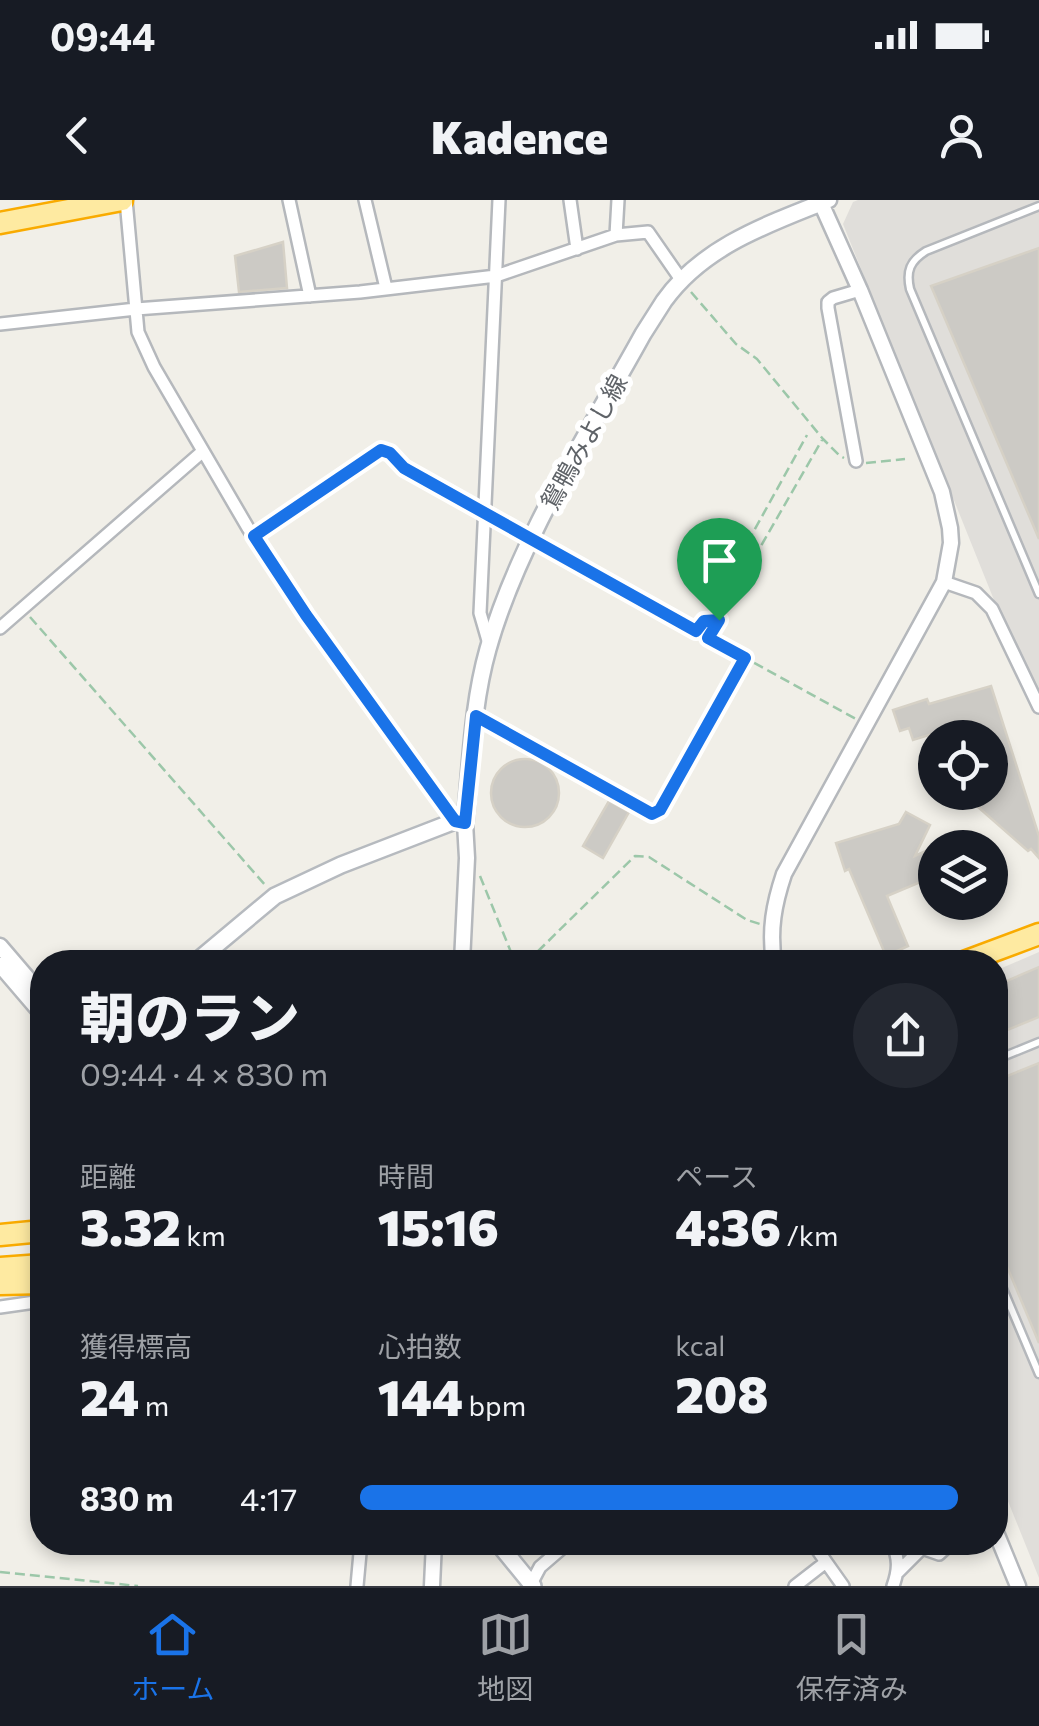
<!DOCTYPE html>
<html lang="ja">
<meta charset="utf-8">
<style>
body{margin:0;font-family:Commissioner,"Noto Sans JP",sans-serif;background:#242831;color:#f1f3f6;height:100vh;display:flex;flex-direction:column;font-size:38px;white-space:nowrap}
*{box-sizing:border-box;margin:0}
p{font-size:32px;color:#9ea1a6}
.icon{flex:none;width:55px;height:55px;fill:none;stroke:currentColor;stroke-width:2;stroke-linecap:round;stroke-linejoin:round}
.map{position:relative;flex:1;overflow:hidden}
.details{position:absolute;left:30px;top:750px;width:978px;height:605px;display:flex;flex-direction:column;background:#171b24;border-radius:40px;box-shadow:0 5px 15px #0003}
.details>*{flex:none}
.controls{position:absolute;left:918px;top:520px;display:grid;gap:20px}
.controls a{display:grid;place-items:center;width:90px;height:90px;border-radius:50%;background:#171b24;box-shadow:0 5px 15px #0003;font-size:50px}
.pin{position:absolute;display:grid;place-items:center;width:85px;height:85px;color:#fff;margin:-102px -42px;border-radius:50% 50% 50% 0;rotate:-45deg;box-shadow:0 0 10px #0007}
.pin .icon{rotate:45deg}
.round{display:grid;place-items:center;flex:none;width:105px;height:105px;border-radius:52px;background:#242831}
.overview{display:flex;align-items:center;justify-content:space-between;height:170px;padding:0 50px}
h1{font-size:55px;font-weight:800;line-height:75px}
.stats{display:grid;grid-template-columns:repeat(3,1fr);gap:15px;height:170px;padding:10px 50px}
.stats div{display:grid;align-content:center}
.stats b{font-size:50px;font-weight:800}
.stats small{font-size:28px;font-weight:400}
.stats p{font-size:28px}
ul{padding:0 50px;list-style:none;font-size:32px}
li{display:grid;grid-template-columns:160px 120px 1fr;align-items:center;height:75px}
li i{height:25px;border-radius:12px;background:#1a73e8}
.status{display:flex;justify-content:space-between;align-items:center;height:70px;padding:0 50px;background:#171b24;direction:ltr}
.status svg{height:28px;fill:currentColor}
header{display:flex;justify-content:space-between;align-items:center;height:130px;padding:0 50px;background:#171b24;font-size:45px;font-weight:800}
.tab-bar{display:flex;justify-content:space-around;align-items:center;height:140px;border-top:2px solid #363941;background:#171b24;font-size:28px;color:#9ea1a6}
.tab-bar a{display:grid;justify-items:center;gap:5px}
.tab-bar .current{color:#1a73e8}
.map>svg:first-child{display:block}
.industrial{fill:#e0deda}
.building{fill:#cccac5;stroke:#d6d1c6;stroke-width:2.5}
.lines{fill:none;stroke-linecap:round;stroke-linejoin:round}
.service-casing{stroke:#b5b8bc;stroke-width:11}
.minor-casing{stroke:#b5b8bc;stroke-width:16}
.tertiary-casing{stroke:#b5b8bc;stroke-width:19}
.secondary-casing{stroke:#b6babf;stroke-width:20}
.trunk-casing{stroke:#f9ab00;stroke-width:25}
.path{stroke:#9cc7a9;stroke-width:2.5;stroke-dasharray:10 5;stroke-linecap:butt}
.service{stroke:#fff;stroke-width:6}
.minor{stroke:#fff;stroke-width:11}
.tertiary{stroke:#fff;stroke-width:14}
.secondary{stroke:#fff;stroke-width:15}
.trunk{stroke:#feeaa1;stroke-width:20}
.route-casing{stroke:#fff;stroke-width:20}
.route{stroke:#1a73e8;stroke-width:12}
.labels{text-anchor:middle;stroke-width:10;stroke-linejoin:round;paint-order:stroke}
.street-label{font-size:25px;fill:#5f6368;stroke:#fff}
</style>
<div class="status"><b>09:44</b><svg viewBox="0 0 49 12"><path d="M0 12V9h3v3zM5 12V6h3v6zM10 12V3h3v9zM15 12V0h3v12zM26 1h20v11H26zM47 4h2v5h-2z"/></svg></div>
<header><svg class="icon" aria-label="back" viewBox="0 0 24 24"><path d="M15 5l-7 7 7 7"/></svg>Kadence<svg class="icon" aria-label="person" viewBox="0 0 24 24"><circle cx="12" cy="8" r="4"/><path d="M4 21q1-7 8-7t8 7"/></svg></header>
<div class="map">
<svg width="1039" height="1386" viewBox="0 0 1039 1386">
<rect width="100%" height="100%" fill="#f1efe8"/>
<path class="industrial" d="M 858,0 L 1039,0 L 1039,512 L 843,24 L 853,2 Z
M 1039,752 L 1039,1378 L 995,1269 L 995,771 Z"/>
<path class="building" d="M 283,42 L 287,88 L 239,92 L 235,56 Z
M 1039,48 L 1039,339 L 931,86 Z
M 991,486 L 1039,636 L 1039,658 L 1031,649 L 1028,651 L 970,600 L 968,592 L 990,592 L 990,538 L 951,538 L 948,529 L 913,540 L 909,528 L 900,531 L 893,510 L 927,499 L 929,504 Z
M491 593a34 34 0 1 1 68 0a34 34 0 1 1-68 0Z
M 609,601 L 629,612 L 603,658 L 583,646 Z
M 906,612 L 930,625 L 915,656 L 930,649 L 935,660 L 935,676 L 887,696 L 908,746 L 886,756 L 849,669 L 845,671 L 836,643 L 899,624 Z
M 1039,767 L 1039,817 L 995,835 L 995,786 Z
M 1039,863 L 1039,1143 L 995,1038 L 995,881 Z"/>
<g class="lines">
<g class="service-casing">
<path id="service" d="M 1039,6 L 926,51 C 910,61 906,71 910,89 L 1039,394
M 995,860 L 1039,842
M 995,1070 L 1039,1174"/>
</g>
<g class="minor-casing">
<path id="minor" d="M 126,0 L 138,132 L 154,167 L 248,328 L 306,415 L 455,621
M 289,0 L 310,96
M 365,0 L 386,88
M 570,0 L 577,49
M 616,35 L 618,0
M 0,124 L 136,109 L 360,92 L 496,76 L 616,35 L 648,32 L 682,81
M 856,261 L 828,108 L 828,102 L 833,98 L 860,90
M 944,382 L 976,393 L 992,409 L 1039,507
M 0,428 L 202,252
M 489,444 L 480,413 L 499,0
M 0,1107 L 42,1101
M 812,1342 L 826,1362
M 892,1342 C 899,1359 899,1369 893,1386
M 898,1372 L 922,1348 L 939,1354 L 952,1342
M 531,1384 L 540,1367 L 569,1342
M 357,1386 L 361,1342
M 795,1386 L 826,1362 L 843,1386"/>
</g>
<g class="tertiary-casing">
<path id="tertiary" d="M 0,746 L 42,795
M 462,762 L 467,658 L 465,623
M 774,762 C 769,730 774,704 784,674 L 944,382 L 951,343 L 950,328 L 942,292 L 860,90 L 821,3 L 829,0
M 0,765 L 42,814
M 995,1330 L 1018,1386
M 432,1386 L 434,1342"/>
</g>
<g class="secondary-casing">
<path id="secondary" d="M 196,762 L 275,696 L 341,665 L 455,621 L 465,623 C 471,565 472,505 488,449 C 518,342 589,232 643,134 C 650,123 657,112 664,101 C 702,48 763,26 821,3 L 820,0
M 497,1342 L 533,1386"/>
</g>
<g class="trunk-casing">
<path id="trunk" d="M 0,23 L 122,0
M 964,762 L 1039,734
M 0,1035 L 42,1031
M 0,1068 L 42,1065
M 0,1084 L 42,1083"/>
</g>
<path class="path" d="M 691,92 L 736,144 L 757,159 L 823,239 L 840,256 L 844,258
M 866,263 L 905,259
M 496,320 L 519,333
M 261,331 L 381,250 L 391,253 L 403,268 L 471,306
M 544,347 L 856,519
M 30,417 L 266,686
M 704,421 L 807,235
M 696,431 L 704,421 L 717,420
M 709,436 L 822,240
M 490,524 L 652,614 L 660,610 L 745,459
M 480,676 L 515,762
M 527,762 L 635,656 L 649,657 L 747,720 L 760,724
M 0,1372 L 138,1386"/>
<use href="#service" class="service"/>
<use href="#minor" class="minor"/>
<use href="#tertiary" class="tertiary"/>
<use href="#secondary" class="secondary"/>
<use href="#trunk" class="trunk"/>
</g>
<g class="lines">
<g class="route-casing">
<path id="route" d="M 381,250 L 390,253 L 404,268 L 696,431 L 704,421 L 719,420 L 708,438 L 745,458 L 660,610 L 652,614 L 476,516 L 465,623 L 455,621 L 306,415 L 254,336 Z"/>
</g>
<use href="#route" class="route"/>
</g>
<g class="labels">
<g class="street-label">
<text transform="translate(584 242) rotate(-61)" y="9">鴛鴨みよし線</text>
</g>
</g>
</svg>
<div class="controls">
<a><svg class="icon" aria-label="locate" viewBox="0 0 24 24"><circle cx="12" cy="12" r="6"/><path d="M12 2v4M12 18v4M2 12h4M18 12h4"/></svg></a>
<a><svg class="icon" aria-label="layers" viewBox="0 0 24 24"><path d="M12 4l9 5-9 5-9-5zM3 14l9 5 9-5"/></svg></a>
</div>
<div class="pin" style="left:719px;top:420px;background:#1e9e55"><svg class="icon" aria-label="arrive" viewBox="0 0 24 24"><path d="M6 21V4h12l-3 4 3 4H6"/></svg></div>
<section class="details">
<div class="overview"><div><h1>朝のラン</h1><p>09:44 · 4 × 830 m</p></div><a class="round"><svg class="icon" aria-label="share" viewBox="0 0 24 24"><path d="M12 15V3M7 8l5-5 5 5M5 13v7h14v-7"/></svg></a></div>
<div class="stats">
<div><p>距離</p><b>3.32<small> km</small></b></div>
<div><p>時間</p><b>15:16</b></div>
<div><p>ペース</p><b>4:36<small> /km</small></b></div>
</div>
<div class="stats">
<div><p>獲得標高</p><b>24<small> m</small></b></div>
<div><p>心拍数</p><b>144<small> bpm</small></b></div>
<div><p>kcal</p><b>208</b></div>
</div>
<ul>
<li><b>830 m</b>4:17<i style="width:100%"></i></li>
</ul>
</section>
</div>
<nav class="tab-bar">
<a class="current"><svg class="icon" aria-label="home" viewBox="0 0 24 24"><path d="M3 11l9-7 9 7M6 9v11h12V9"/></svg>ホーム</a>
<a><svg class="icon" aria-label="map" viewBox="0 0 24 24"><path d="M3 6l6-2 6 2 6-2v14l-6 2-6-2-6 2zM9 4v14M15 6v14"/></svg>地図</a>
<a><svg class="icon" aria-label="saved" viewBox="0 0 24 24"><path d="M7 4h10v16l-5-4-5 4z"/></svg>保存済み</a>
</nav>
